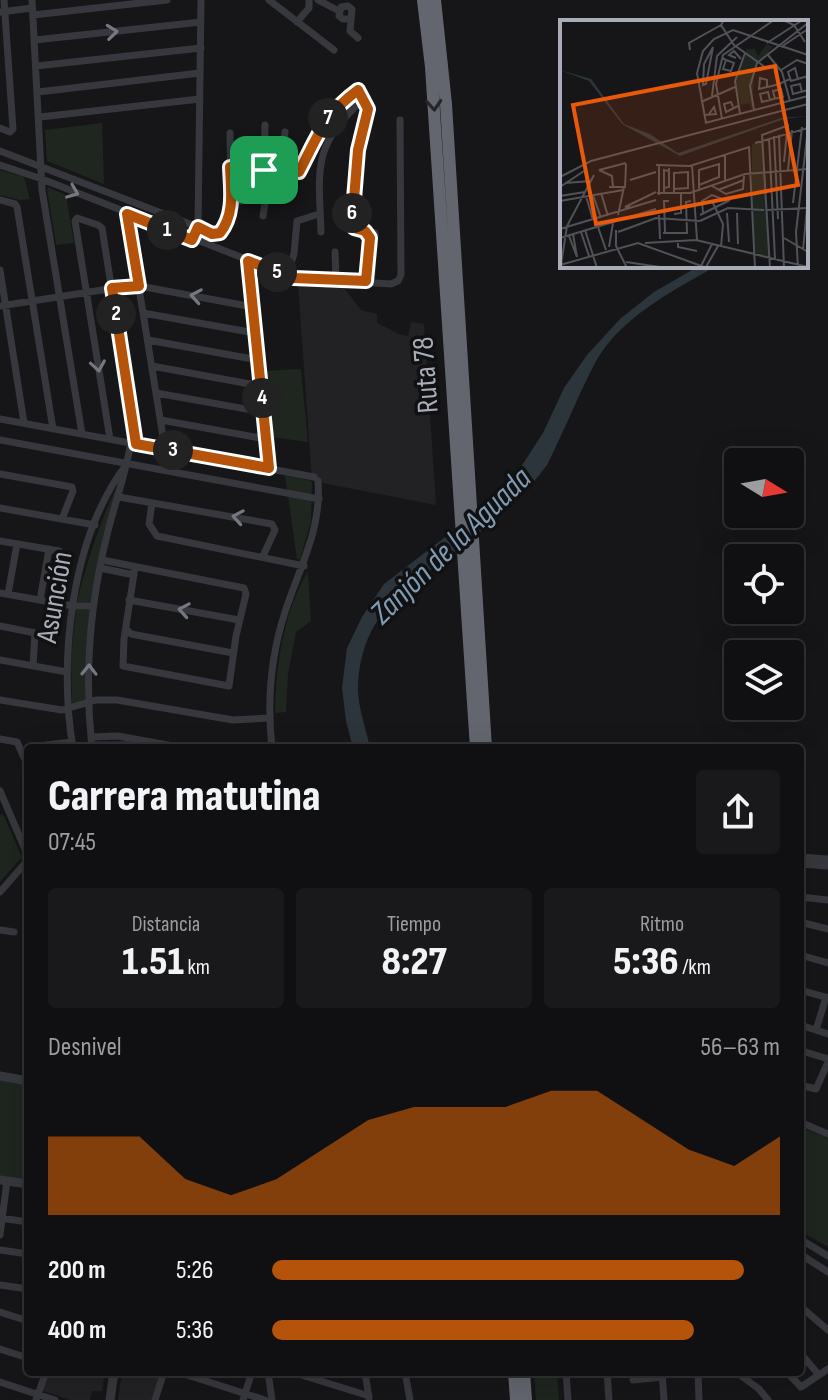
<!DOCTYPE html>
<html lang="es">
<meta charset="utf-8">
<style>
body{margin:0;font-family:"Sofia Sans Condensed",sans-serif;background:#19191b;color:#f1f3f6;height:100vh;display:flex;flex-direction:column;font-size:30px;white-space:nowrap}
*{box-sizing:border-box;margin:0}
p{font-size:26px;color:#9c9d9f}
.icon{flex:none;width:44px;height:44px;fill:none;stroke:currentColor;stroke-width:2;stroke-linecap:round;stroke-linejoin:round}
.map{position:relative;flex:1;overflow:hidden}
.panel{position:absolute;left:24px;top:744px;width:780px;height:632px;display:flex;flex-direction:column;background:#101012;border-radius:8px;box-shadow:0 8px 32px #0002,0 0 0 2px #303032}
.panel>*{flex:none}
.needle{width:52px;rotate:101deg}
.fabs{position:absolute;left:724px;top:448px;display:grid;gap:16px}
.fabs a{display:grid;place-items:center;width:80px;height:80px;border-radius:8px;background:#101012;box-shadow:0 8px 32px #0002,0 0 0 2px #303032;font-size:40px}
.pin{position:absolute;display:grid;place-items:center;width:68px;height:68px;color:#fff;margin:-34px;border-radius:16px;box-shadow:0 4px 12px #0006}
.km{position:absolute;width:40px;height:40px;margin:-20px;border-radius:50%;background:#222;color:#fff;font-size:22px;line-height:40px;text-align:center}
.round{display:grid;place-items:center;flex:none;width:84px;height:84px;border-radius:8px;background:#19191b}
.overview{display:flex;align-items:center;justify-content:space-between;height:136px;padding:0 24px}
h1{font-size:44px;font-weight:800;line-height:60px}
.metrics{display:grid;grid-template-columns:repeat(3,1fr);gap:12px;height:136px;padding:8px 24px}
.metrics div{display:grid;align-content:center;border-radius:8px;background:#19191b;text-align:center}
.metrics b{font-size:40px;font-weight:800}
.metrics small{font-size:22px;font-weight:400}
.metrics p{font-size:22px}
.chart{height:224px;padding:16px 24px}
.chart p{display:flex;justify-content:space-between}
.chart svg{width:100%;height:144px;margin-top:8px;fill:#b45309;opacity:.7}
ul{padding:0 24px;list-style:none;font-size:26px}
li{display:grid;grid-template-columns:128px 96px 1fr;align-items:center;height:60px}
li i{height:20px;border-radius:10px;background:#b45309}
.map>svg:first-child{display:block}
.built{fill:#222225}
.green{fill:#1e261f}
.water{fill:#2c353c}
.lines{fill:none;stroke-linecap:round;stroke-linejoin:round}
.minor{stroke:#37383d;stroke-width:7}
.tertiary{stroke:#37383d;stroke-width:9}
.motorway{stroke:#63666e;stroke-width:12}
.oneway{stroke:#757881}
.oneway2{stroke:#26262a}
.route-casing{stroke:#fff;stroke-width:16}
.route{stroke:#b45309;stroke-width:10}
.labels{text-anchor:middle;stroke-width:7;stroke-linejoin:round;paint-order:stroke}
.street-label{font-size:30px;fill:#a8adb8;stroke:#111113}
.water-label{font-size:32px;font-style:italic;fill:#7f9bb3;stroke:#111113}
.inset-road{fill:none;stroke:#505258;stroke-width:2}
.view{fill:#e8590c;fill-opacity:0.15;stroke:#e8590c;stroke-width:4}
.inset-edge{fill:none;stroke:#a8adb8;stroke-width:4}
</style>
<div class="map">
<svg width="828" height="1400" viewBox="0 0 828 1400">
<rect width="100%" height="100%" fill="#161618"/>
<path class="built" d="M 310,282 L 344,288 L 361,310 L 377,314 L 377,323 L 399,334 L 408,336 L 411,322 L 424,324 L 436,505 L 312,481 L 298,284 Z
M 49,1372 L 105,1372 L 102,1391 L 92,1391 L 90,1400 L 71,1400 L 43,1391 Z
M 122,1372 L 161,1372 L 152,1400 L 118,1400 Z"/>
<path class="green" d="M 102,123 L 104,184 L 47,161 L 45,130 Z
M 0,170 L 24,177 L 30,199 L 20,200 L 0,195 Z
M 48,187 L 66,195 L 74,243 L 56,245 L 47,189 Z
M 301,369 L 308,442 L 270,437 L 263,371 Z
M 285,475 L 312,481 L 311,521 L 300,559 L 297,559 Z
M 121,478 L 92,602 L 77,602 C 88,558 101,518 121,478 Z
M 308,571 L 311,621 L 296,632 L 288,674 L 286,712 L 275,713 C 276,664 283,614 308,571 Z
M 76,610 L 91,610 L 85,663 L 85,700 L 72,705 L 71,657 Z
M 3,814 L 22,857 L 0,882 L 0,815 Z
M 0,1079 L 28,1083 L 28,1180 L 0,1176 Z
M 800,1127 L 828,1138 L 828,1247 L 800,1231 Z
M 534,1372 L 557,1372 L 559,1400 L 536,1400 Z"/>
<path class="water" d="M 699,266 L 716,266 C 673,291 620,317 595,363 C 578,396 564,431 547,465 C 516,508 470,539 429,572 C 410,587 389,602 376,623 C 364,642 358,666 358,688 C 358,708 366,728 370,748 L 353,748 L 346,721 L 342,688 L 347,648 L 362,617 L 384,584 L 466,521 L 513,479 L 543,433 L 564,388 L 587,355 L 620,319 L 654,292 Z"/>
<g class="lines">
<path class="minor" d="M 32,0 L 42,190 L 82,434
M 269,0 L 334,50
M 318,0 L 339,11
M 0,12 L 32,8
M 33,15 L 167,0
M 350,19 L 343,19 L 339,16 L 341,7 L 348,6 L 352,9 L 350,31 L 358,38
M 297,22 L 309,8 L 309,0
M 35,40 L 201,22
M 36,66 L 201,48
M 38,92 L 200,73
M 40,117 L 200,99
M 0,128 L 10,132 L 13,129 L 4,0
M 0,151 L 216,234 L 223,230 L 231,203 L 230,133
M 0,165 L 42,179 L 294,278 L 391,284 L 398,281 L 401,275 L 400,120
M 230,167 L 299,172 C 320,134 321,118 358,90 L 368,109 L 358,150 L 352,224 L 355,228 L 375,233 L 371,283
M 264,170 L 265,125
M 280,171 L 285,132
M 0,200 L 15,204 L 17,207 L 53,429
M 231,203 L 250,199 L 263,201 L 265,204 L 263,216
M 127,214 L 165,449
M 365,231 L 370,238 L 366,281
M 321,232 C 319,170 311,146 363,100
M 192,240 L 198,227 L 201,0
M 335,252 L 336,279
M 248,261 L 269,468
M 0,270 L 24,423
M 287,275 L 294,254 L 297,221 L 319,214
M 0,306 L 134,285 L 253,307
M 143,313 L 255,333
M 148,340 L 258,360
M 152,366 L 261,386
M 156,393 L 263,412
M 0,419 L 314,477
M 161,420 L 266,439
M 110,439 L 75,221 L 77,218 L 98,225 L 102,228 L 136,444
M 0,440 L 319,499
M 0,474 L 72,487 L 73,491 L 62,519
M 119,497 L 272,524 L 275,530 L 263,556
M 152,503 L 149,524 L 157,536 L 304,566
M 0,508 L 95,525
M 0,541 L 59,551
M 102,560 L 244,588 L 246,594 L 236,636 L 229,686 L 123,666 L 124,639 L 135,567
M 100,568 L 134,575
M 0,593 L 73,606 L 93,606
M 8,594 L 17,544
M 40,600 L 49,549
M 129,600 L 239,620
M 0,626 L 35,633 L 33,666
M 127,630 L 131,634 L 233,653
M 0,660 L 67,672
M 0,700 L 62,710 L 96,700 L 117,700 L 233,720 L 270,718
M 91,737 L 118,736 L 184,748
M 0,739 L 17,742 L 28,766
M 46,745 L 72,742
M 91,745 L 127,745
M 73,748 C 58,662 71,537 126,465
M 92,748 C 84,676 90,602 108,531 C 115,503 125,476 130,447
M 272,748 C 267,703 271,655 285,612 C 299,568 322,529 318,481
M 0,791 L 28,856
M 800,857 L 828,859
M 800,864 L 828,866
M 0,892 L 28,860
M 800,897 L 828,900
M 800,922 L 828,929
M 0,930 L 14,932
M 800,955 L 828,963
M 800,990 L 828,998
M 800,1025 L 828,1034
M 816,1030 L 826,997
M 802,1051 L 828,1059
M 800,1085 L 816,1089 L 828,1062
M 800,1122 L 828,1134
M 0,1218 L 28,1222
M 0,1235 L 7,1181
M 800,1239 L 828,1256
M 0,1250 L 28,1254
M 800,1254 L 828,1272
M 0,1285 L 28,1289
M 800,1306 L 828,1330
M 0,1312 L 28,1321
M 0,1349 L 28,1358
M 801,1354 L 819,1375
M 178,1372 L 265,1400
M 268,1372 L 272,1400
M 292,1372 L 369,1396
M 365,1372 L 369,1398
M 405,1372 L 410,1400
M 566,1372 L 568,1400
M 607,1372 L 609,1400
M 662,1372 L 664,1400
M 698,1372 L 699,1400
M 736,1372 L 759,1389 L 768,1400
M 787,1372 L 801,1387 L 828,1369
M 633,1380 L 663,1377
M 0,1382 L 55,1400
M 36,1400 L 46,1372
M 155,1400 L 164,1372
M 243,1400 L 252,1372"/>
<path class="tertiary" d="M 0,1076 L 28,1081
M 0,1180 L 28,1184
M 110,1400 L 114,1372"/>
<path class="motorway" d="M 423,0 L 431,67 L 476,748
M 435,0 L 446,104 L 486,748
M 514,1372 L 516,1400
M 524,1372 L 526,1400"/>
</g>
<defs><path id="oneway-chevron" d="M-2-3.5L2.5 0L-2 3.5" fill="none" stroke-width="1.6" stroke-linecap="round" stroke-linejoin="round" transform="scale(2)"/></defs>
<g class="oneway">
<use href="#oneway-chevron" transform="translate(112 32) rotate(-6)"/>
<use href="#oneway-chevron" transform="translate(73 192) rotate(22)"/>
<use href="#oneway-chevron" transform="translate(196 296) rotate(-170)"/>
<use href="#oneway-chevron" transform="translate(98 366) rotate(81)"/>
<use href="#oneway-chevron" transform="translate(238 517) rotate(-170)"/>
<use href="#oneway-chevron" transform="translate(184 610) rotate(-170)"/>
<use href="#oneway-chevron" transform="translate(89 670) rotate(-89)"/>
</g>
<use class="oneway2" href="#oneway-chevron" transform="translate(434 105) rotate(86)"/>
<g class="lines">
<g class="route-casing">
<path id="route" d="M 358,90 L 368,109 L 358,150 L 352,224 L 354,228 L 365,231 L 370,238 L 366,281 L 294,278 L 248,261 L 269,468 L 136,444 L 112,288 L 139,286 L 127,214 L 192,240 L 198,227 L 212,234 L 220,233 C 235,214 231,190 230,167 L 299,172 C 318,136 323,116 358,90 Z"/>
</g>
<use href="#route" class="route"/>
</g>
<g class="labels">
<g class="street-label">
<text transform="translate(425 375) rotate(-94)" y="10">Ruta 78</text>
<text transform="translate(54 597) rotate(-80)" y="10">Asunción</text>
</g>
<g class="water-label">
<text transform="translate(450 545) rotate(-44)" y="11">Zanjón de la Aguada</text>
</g>
</g>
<g transform="translate(560 20)">
<rect width="248" height="248" fill="#161618"/>
<path d="M 207,24 L 213,27 L 194,48 L 192,90 L 189,83 L 181,85 L 175,63 L 187,29 L 195,29 L 198,36 ZM 203,122 L 209,237 L 195,233 L 192,189 L 192,124 Z" fill="#1e261f"/>
<path d="M 0,50 L 31,59 L 64,104 L 90,114 L 118,133 L 221,98 L 248,96 L 224,99 L 120,136 L 62,104 L 29,61 Z" fill="#2c353c"/>
<path class="inset-road" d="M 164,0 L 161,5 L 174,25 L 205,47M 223,0 L 234,5 L 245,22M 207,23 L 241,1M 153,27 L 146,64 L 143,65 L 144,44 ZM 221,27 L 248,9M 130,30 L 129,23 L 161,5M 208,35 L 222,52 L 230,81M 162,38 L 166,40 L 169,41 L 174,43 L 171,51 L 163,49 L 166,40M 176,38 L 169,35 L 174,31 L 181,39M 221,50 L 237,40 L 248,44M 238,59 L 235,48 L 228,52 L 231,61 L 248,56M 207,67 L 207,60 L 200,58 L 199,69 L 207,67 L 212,66 L 219,64 L 230,59M 242,72 L 240,64 L 231,66 L 233,74 L 248,70M 152,76 L 157,36 L 177,17M 210,80 L 208,72 L 200,74 L 202,82 L 210,80 L 213,79 L 223,77 L 221,69 L 213,71 L 215,79M 141,82 L 175,67M 173,87 L 171,82 L 164,84 L 166,92 L 178,86M 194,90 L 190,66 L 197,43 L 248,3M 180,94 L 175,61 L 185,33M 144,95 L 156,94 L 154,87 L 149,94M 162,99 L 156,64 L 163,35 L 214,0M 145,103 L 248,76M 146,103 L 137,53 L 143,31 L 154,19 L 173,10 L 248,35M 219,115 L 224,248M 214,116 L 218,199M 209,118 L 215,239M 195,123 L 248,108 L 236,212 L 238,248M 165,135 L 165,161M 224,142 L 227,112M 99,144 L 99,175M 96,145 L 130,146 L 189,127 L 195,248M 132,145 L 137,220M 39,150 L 66,143M 39,150 L 52,156 L 53,167M 228,150 L 232,110M 0,157 L 31,141 L 248,84M 70,160 L 96,152M 5,163 L 31,161M 139,165 L 159,157 L 159,144 L 139,150 L 139,167 L 140,171M 152,166 L 166,174 L 183,169 L 184,156M 0,167 L 24,151M 49,167 L 64,167 L 58,195M 65,168 L 66,144M 104,168 L 109,167 L 109,148M 158,170 L 184,160M 41,173 L 48,196M 97,173 L 130,173 L 185,154 L 248,149M 104,173 L 104,150 L 109,151M 114,174 L 114,153 L 128,152 L 128,168 L 114,169M 33,175 L 41,198M 0,176 L 25,172M 26,176 L 33,200M 0,181 L 63,170M 152,181 L 163,204 L 161,227M 233,183 L 242,107M 70,186 L 65,187 L 96,172M 207,190 L 248,188M 143,193 L 142,181 L 152,175 L 165,180M 167,193 L 169,222M 177,193 L 178,224M 114,194 L 121,193 L 121,174M 99,195 L 100,219M 140,195 L 170,180M 38,207 L 46,230M 0,209 L 96,180M 25,210 L 37,248M 56,210 L 56,226 L 67,248M 21,212 L 29,236M 58,212 L 96,198 L 140,201 L 168,188 L 204,190M 105,212 L 104,181 L 109,181M 103,213 L 128,213M 127,213 L 126,182 L 131,181M 9,216 L 17,237 L 13,214M 0,218 L 96,189M 224,218 L 248,232M 118,220 L 118,227 L 137,231M 85,223 L 136,220 L 248,247M 49,227 L 53,203M 243,230 L 247,188M 66,242 L 100,247M 0,245 L 78,223 L 147,248M 1,245 L 7,206 L 34,155M 141,246 L 152,224M 146,247 L 158,226M 210,248 L 202,115 L 229,105"/>
<path class="view" d="M 215,46 L 238,165 L 36,204 L 13,85 Z"/>
<rect width="248" height="248" class="inset-edge"/>
</g>
</svg>
<div class="fabs">
<a><svg class="needle" viewBox="-14 -14 28 28"><path d="M0-13l5 13h-10z" fill="#e53935"/><path d="M0 13l5-13h-10z" fill="#9c9d9f"/></svg></a>
<a><svg class="icon" aria-label="locate" viewBox="0 0 24 24"><circle cx="12" cy="12" r="6"/><path d="M12 2v4M12 18v4M2 12h4M18 12h4"/></svg></a>
<a><svg class="icon" aria-label="layers" viewBox="0 0 24 24"><path d="M12 4l9 5-9 5-9-5zM3 14l9 5 9-5"/></svg></a>
</div>
<div class="pin" style="left:264px;top:170px;background:#1e9e55"><svg class="icon" aria-label="arrive" viewBox="0 0 24 24"><path d="M6 21V4h12l-3 4 3 4H6"/></svg></div>
<b class="km" style="left:167px;top:230px">1</b>
<b class="km" style="left:116px;top:314px">2</b>
<b class="km" style="left:173px;top:450px">3</b>
<b class="km" style="left:262px;top:398px">4</b>
<b class="km" style="left:277px;top:272px">5</b>
<b class="km" style="left:352px;top:213px">6</b>
<b class="km" style="left:328px;top:118px">7</b>
<section class="panel">
<div class="overview"><div><h1>Carrera matutina</h1><p>07:45</p></div><a class="round"><svg class="icon" aria-label="share" viewBox="0 0 24 24"><path d="M12 15V3M7 8l5-5 5 5M5 13v7h14v-7"/></svg></a></div>
<div class="metrics">
<div><p>Distancia</p><b>1.51<small> km</small></b></div>
<div><p>Tiempo</p><b>8:27</b></div>
<div><p>Ritmo</p><b>5:36<small> /km</small></b></div>
</div>
<div class="chart"><p><span>Desnivel</span>56–63 m</p>
<svg viewBox="0 0 160 44" preserveAspectRatio="none"><path d="M0 44V20L10 20L20 20L30 33L40 38L50 33L60 24L70 15L80 11L90 11L100 11L110 6L120 6L130 15L140 24L150 29L160 20V44z"/></svg>
</div>
<ul>
<li><b>200 m</b>5:26<i style="width:93%"></i></li>
<li><b>400 m</b>5:36<i style="width:83%"></i></li>
</ul>
</section>
</div>
